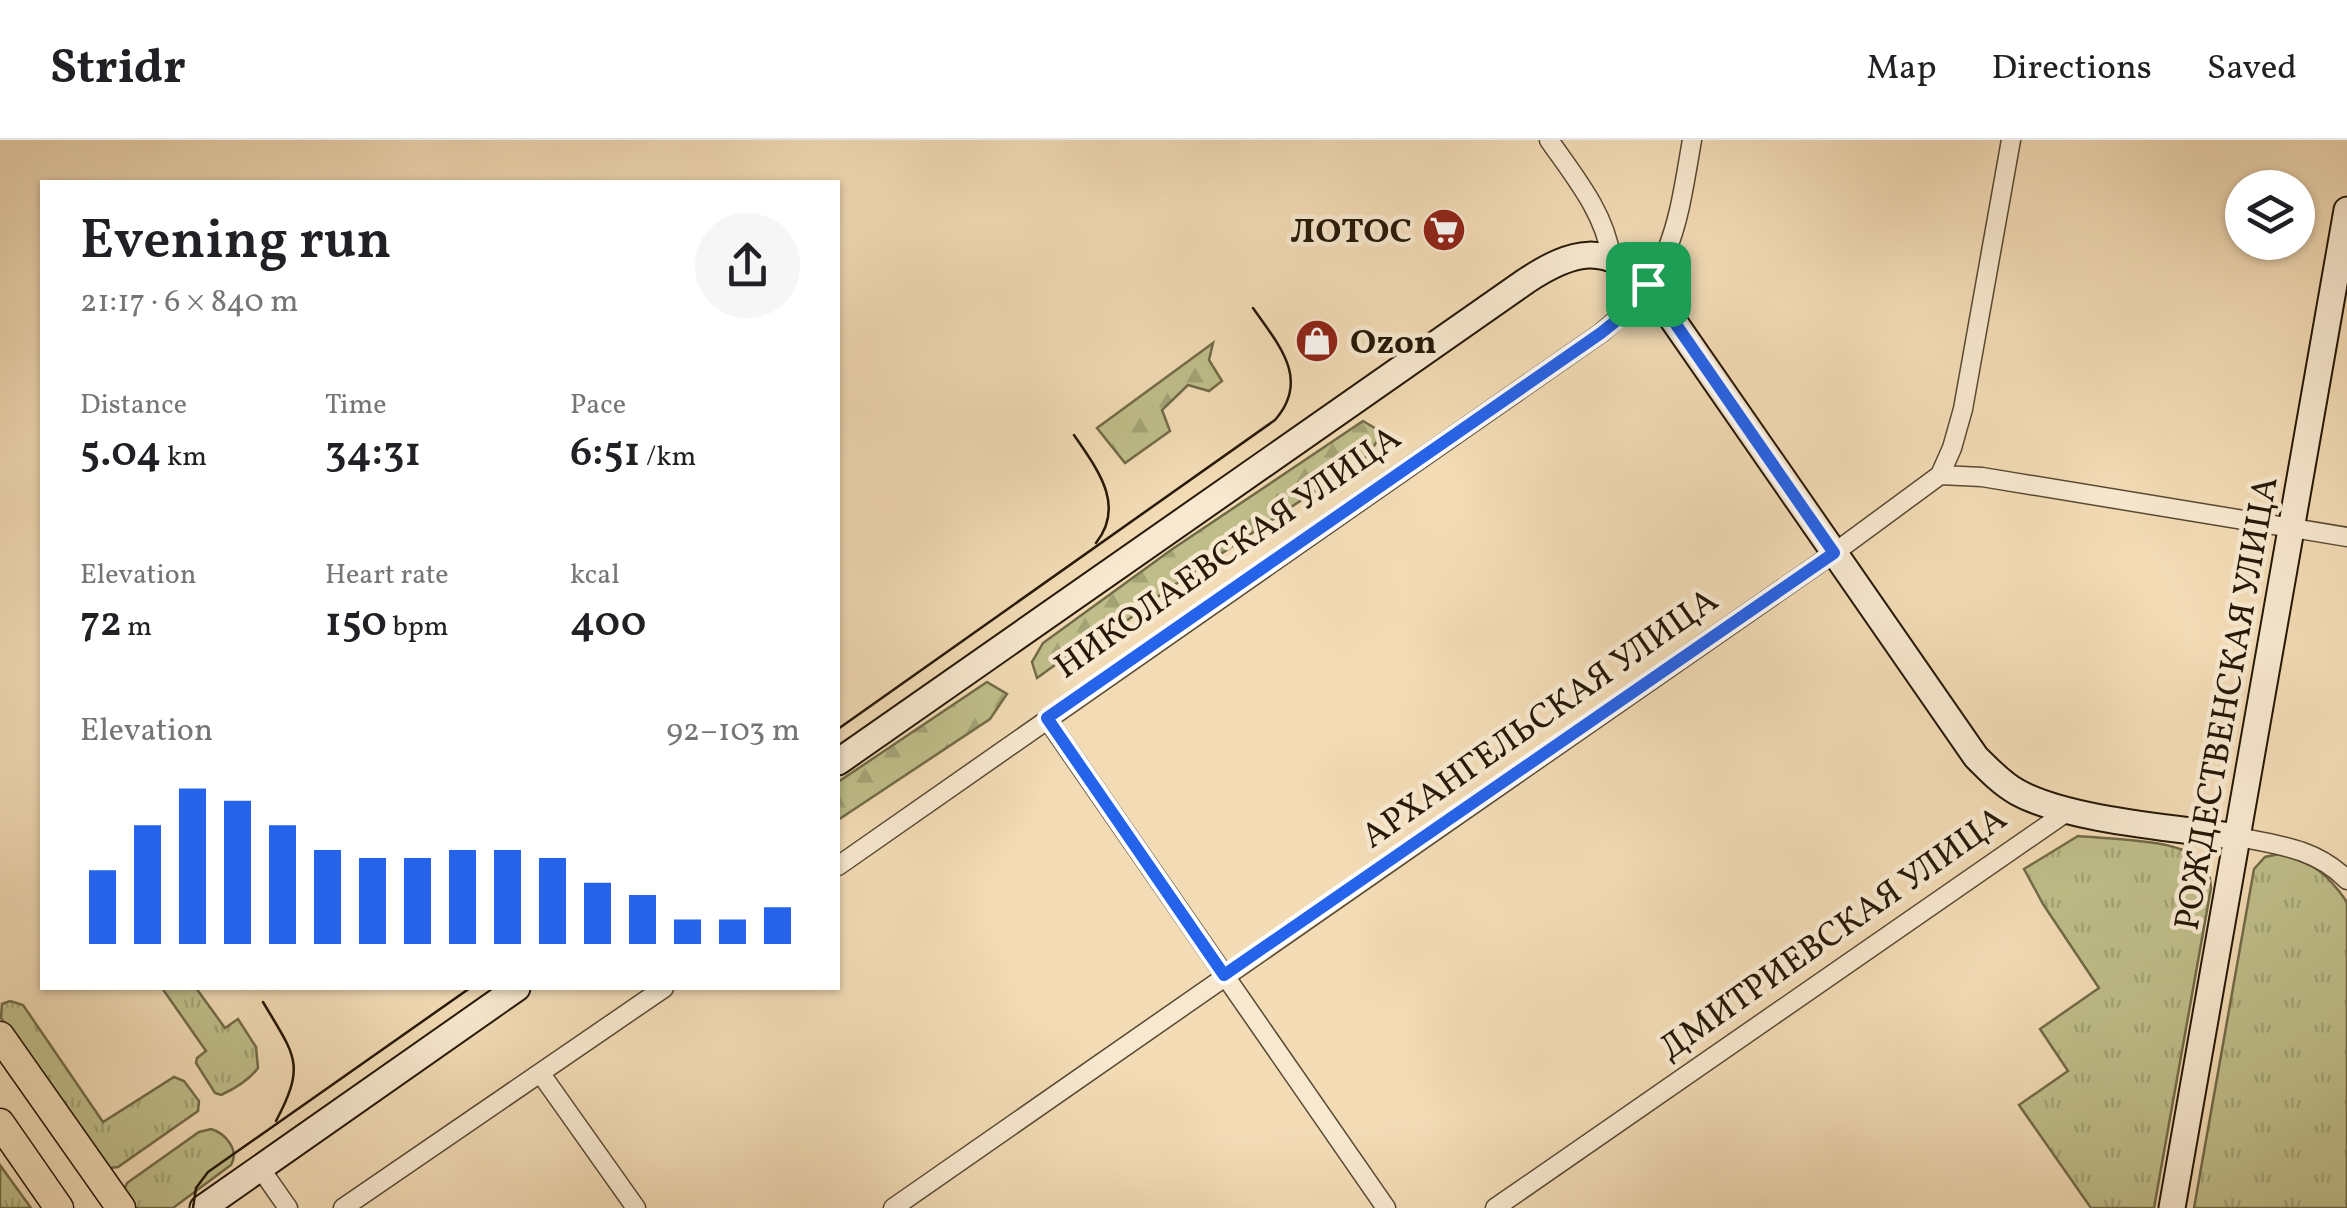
<!DOCTYPE html>
<meta charset="utf-8">
<style>
body{margin:0;font-family:Vollkorn,serif;background:#f6f6f6;color:#202124;height:100vh;display:flex;flex-direction:column;font-size:38px;white-space:nowrap}
*{box-sizing:border-box;margin:0}
p{font-size:32px;color:#757577}
.icon{flex:none;width:55px;height:55px;fill:none;stroke:currentColor;stroke-width:2;stroke-linecap:round;stroke-linejoin:round}
.map{position:relative;flex:1;overflow:hidden}
.side{position:absolute;left:40px;top:40px;width:800px;height:810px;display:flex;flex-direction:column;background:#fff;border-radius:0px;box-shadow:0 2px 8px #0004}
.side>*{flex:none}
.tools{position:absolute;left:2225px;top:30px;display:grid;gap:20px}
.tools a{display:grid;place-items:center;width:90px;height:90px;border-radius:50%;background:#fff;box-shadow:0 2px 8px #0004;font-size:50px}
.pin{position:absolute;display:grid;place-items:center;width:85px;height:85px;color:#fff;margin:-42px;border-radius:20px;box-shadow:0 5px 15px #0006}
.round{display:grid;place-items:center;flex:none;width:105px;height:105px;border-radius:52px;background:#f6f6f6}
.head{display:flex;align-items:center;justify-content:space-between;height:170px;padding:0 40px}
h1{font-size:55px;font-weight:600;line-height:75px}
.stats{display:grid;grid-template-columns:repeat(3,1fr);gap:15px;height:170px;padding:10px 40px}
.stats div{display:grid;align-content:center}
.stats b{font-size:42px;font-weight:600}
.stats small{font-size:28px;font-weight:400}
.stats p{font-size:28px}
.chart{height:280px;padding:20px 40px}
.chart p{display:flex;justify-content:space-between}
.chart svg{width:100%;height:180px;margin-top:10px;stroke:#2563eb;stroke-width:6}
header{display:flex;align-items:center;gap:60px;box-sizing:border-box;height:140px;padding:0 50px;background:#fff;border-bottom:2px solid #e0e0e0}
header strong{font-size:48px}
nav{display:flex;gap:55px;margin-inline-start:auto;font-size:35px}
.map>svg:first-child{display:block}
.grass{fill:url(#grass-tufts);stroke:#726b48;stroke-width:2.5}
.forest{fill:url(#forest-firs);stroke:#726b48;stroke-width:2.5}
.lines{fill:none;stroke-linecap:round;stroke-linejoin:round}
.street-casing{stroke:#594932;stroke-width:21}
.secondary-casing{stroke:#261806;stroke-width:29}
.primary-casing{stroke:#261806;stroke-width:31}
.street{stroke:#f7e8cf;stroke-width:18}
.secondary{stroke:#f7e8cf;stroke-width:25}
.primary{stroke:#f2dbb5;stroke-width:28}
.tram{stroke:#261806;stroke-width:2.5}
.route-casing{stroke:#fff;stroke-width:20}
.route{stroke:#2563eb;stroke-width:12}
.labels{text-anchor:middle;stroke-width:9;stroke-linejoin:round;paint-order:stroke}
.poi-label{font-size:35px;font-weight:bold;fill:#261806;stroke:#f7e8cf;text-anchor:end}
.street-label{font-size:35px;fill:#261806;stroke:#f7e8cf}
</style>
<header>
<strong>Stridr</strong>
<nav><a>Map</a><a>Directions</a><a>Saved</a></nav>
</header>
<div class="map">
<svg width="2347" height="1068" viewBox="0 0 2347 1068">
<defs>
<pattern id="grass-tufts" width="24" height="20" patternUnits="userSpaceOnUse" patternTransform="scale(2.5)"><rect width="24" height="20" fill="#bfbe8a"/><path d="M3 7l-1-3M5 7V3M7 7l1-3M15 17l-1-3M17 17v-4M19 17l1-3" fill="none" stroke="#a4a376"/></pattern>
<pattern id="forest-firs" width="22" height="20" patternUnits="userSpaceOnUse" patternTransform="scale(2.5)"><rect width="22" height="20" fill="#bfbe8a"/><path d="M5 1l3.5 6h-7zM16 11l3.5 6h-7z" fill="#a4a376"/></pattern>
</defs>
<rect width="100%" height="100%" fill="#f2dbb5"/>
<filter id="stains"><feTurbulence type="fractalNoise" baseFrequency=".002" numOctaves="4"/><feColorMatrix values="0 0 0 0 .2 0 0 0 0 .09 0 0 0 0 .02 0 0 0 .5 -.17"/></filter>
<radialGradient id="worn" r=".72"><stop offset=".6" stop-color="#630" stop-opacity="0"/><stop offset="1" stop-color="#630" stop-opacity=".3"/></radialGradient>
<path class="grass" d="M 2078,696 C 2119,700 2175,698 2208,723 L 2211,748 L 2154,1068 L 2091,1068 L 2019,965 L 2068,931 L 2040,889 L 2099,848 L 2043,764 L 2024,729 Z
M 2279,714 C 2315,724 2326,732 2347,762 L 2347,1068 L 2194,1068 L 2254,729 L 2265,717 Z
M 162,848 L 196,848 L 225,888 L 238,879 L 256,907 L 258,928 C 250,939 234,949 221,955 L 215,953 L 196,923 L 197,918 L 206,911 Z
M 10,861 L 23,865 L 103,982 L 174,937 L 184,941 L 199,961 L 198,971 L 118,1027 L 110,1028 L 103,1023 L 1,878 L 2,864 Z
M 211,989 C 225,993 240,1010 231,1025 L 173,1068 L 134,1068 L 124,1050 L 127,1043 L 199,992 Z
M 0,1025 L 31,1068 L 0,1068 Z"/>
<path class="forest" d="M 1213,203 L 1209,220 L 1222,241 L 1209,251 L 1188,245 L 1162,270 L 1170,291 L 1125,323 L 1097,288 Z
M 1363,281 L 1383,293 L 1366,317 L 1164,452 L 1102,500 L 1069,515 L 1037,538 L 1032,522 L 1043,503 L 1171,410 Z
M 987,542 L 1007,554 L 990,579 L 838,680 L 838,642 Z"/>
<g class="lines">
<g class="street-casing">
<path id="street" d="M 1549,0 C 1574,36 1605,73 1611,117
M 1940,335 L 1982,337 L 2347,397
M 1047,579 L 1386,1068
M 2238,697 C 2279,705 2317,709 2347,740
M 838,726 L 1601,193 C 1673,135 1677,87 1692,0
M 541,934 L 636,1068
M 260,1028 L 288,1068
M 343,1068 L 664,848
M 893,1068 L 1834,413 L 1940,335 L 1952,308 L 1963,269 L 2011,0
M 1495,1068 L 2068,671"/>
</g>
<g class="secondary-casing">
<path id="secondary" d="M 838,622 L 1526,141 C 1573,110 1606,102 1648,144 L 1976,617 C 1988,629 2001,643 2017,652 C 2069,681 2177,688 2238,697
M 203,1068 L 517,848
M 2172,1068 L 2347,70"/>
</g>
<g class="primary-casing">
<path id="primary" d="M 0,896 L 121,1068
M 0,983 L 59,1068"/>
</g>
<use href="#street" class="street"/>
<use href="#secondary" class="secondary"/>
<use href="#primary" class="primary"/>
<path class="tram" d="M 1074,295 C 1097,329 1126,365 1096,403
M 838,589 L 1275,280 C 1311,239 1278,204 1253,168
M 263,862 C 294,915 307,923 276,981
M 193,1068 L 196,1048 L 208,1032 L 470,848"/>
</g>
<g class="lines">
<g class="route-casing">
<path id="route" d="M 1648,144 L 1834,413 L 1224,835 L 1047,578 L 1601,193 L 1632,168 Z"/>
</g>
<use href="#route" class="route"/>
</g>
<defs>
<g id="supermarket-disc" transform="scale(2.25)"><circle r="9.5" fill="#8f2418" stroke="#f7e8cf"/><path d="M-6-5.5h2.5l.6 2H6L4.5 2H-2.5L-4.4-4H-6ZM-1.5 3.2a1.3 1.3 0 1 0 .1 0ZM3 3.2a1.3 1.3 0 1 0 .1 0Z" fill="#fff"/></g>
<g id="shop-disc" transform="scale(2.25)"><circle r="9.5" fill="#8f2418" stroke="#f7e8cf"/><path d="M-5-2.5h2.3a2.7 3.5 0 0 1 5.4 0H5L5.5 6h-11ZM-1.5-2.5h3a1.5 2.3 0 0 0-3 0Z" fill="#fff"/></g>
</defs>
<g fill-rule="evenodd">
<use href="#supermarket-disc" x="1444" y="90"/>
<use href="#shop-disc" x="1317" y="201"/>
</g>
<g class="labels">
<g class="poi-label">
<text x="1412" y="102">ЛОТОС</text>
<text x="1350" y="213" text-anchor="start">Ozon</text>
</g>
<g class="street-label">
<text transform="translate(1227 411) rotate(-35)" y="12">НИКОЛАЕВСКАЯ УЛИЦА</text>
<text transform="translate(2225 563) rotate(-80)" y="12">РОЖДЕСТВЕНСКАЯ УЛИЦА</text>
<text transform="translate(1539 577) rotate(-35)" y="12">АРХАНГЕЛЬСКАЯ УЛИЦА</text>
<text transform="translate(1832 792) rotate(-35)" y="12">ДМИТРИЕВСКАЯ УЛИЦА</text>
</g>
</g>
<rect width="100%" height="100%" filter="url(#stains)"/>
<rect width="100%" height="100%" fill="url(#worn)"/>
</svg>
<div class="tools">
<a><svg class="icon" aria-label="layers" viewBox="0 0 24 24"><path d="M12 4l9 5-9 5-9-5zM3 14l9 5 9-5"/></svg></a>
</div>
<div class="pin" style="left:1648px;top:144px;background:#1e9e55"><svg class="icon" aria-label="arrive" viewBox="0 0 24 24"><path d="M6 21V4h12l-3 4 3 4H6"/></svg></div>
<section class="side">
<div class="head"><div><h1>Evening run</h1><p>21:17 · 6 × 840 m</p></div><a class="round"><svg class="icon" aria-label="share" viewBox="0 0 24 24"><path d="M12 15V3M7 8l5-5 5 5M5 13v7h14v-7"/></svg></a></div>
<div class="stats">
<div><p>Distance</p><b>5.04<small> km</small></b></div>
<div><p>Time</p><b>34:31</b></div>
<div><p>Pace</p><b>6:51<small> /km</small></b></div>
</div>
<div class="stats">
<div><p>Elevation</p><b>72<small> m</small></b></div>
<div><p>Heart rate</p><b>150<small> bpm</small></b></div>
<div><p>kcal</p><b>400</b></div>
</div>
<div class="chart"><p><span>Elevation</span>92–103 m</p>
<svg viewBox="0 0 160 44" preserveAspectRatio="none"><path d="M5 44V26M15 44V15M25 44V6M35 44V9M45 44V15M55 44V21M65 44V23M75 44V23M85 44V21M95 44V21M105 44V23M115 44V29M125 44V32M135 44V38M145 44V38M155 44V35"/></svg>
</div>
</section>
</div>
